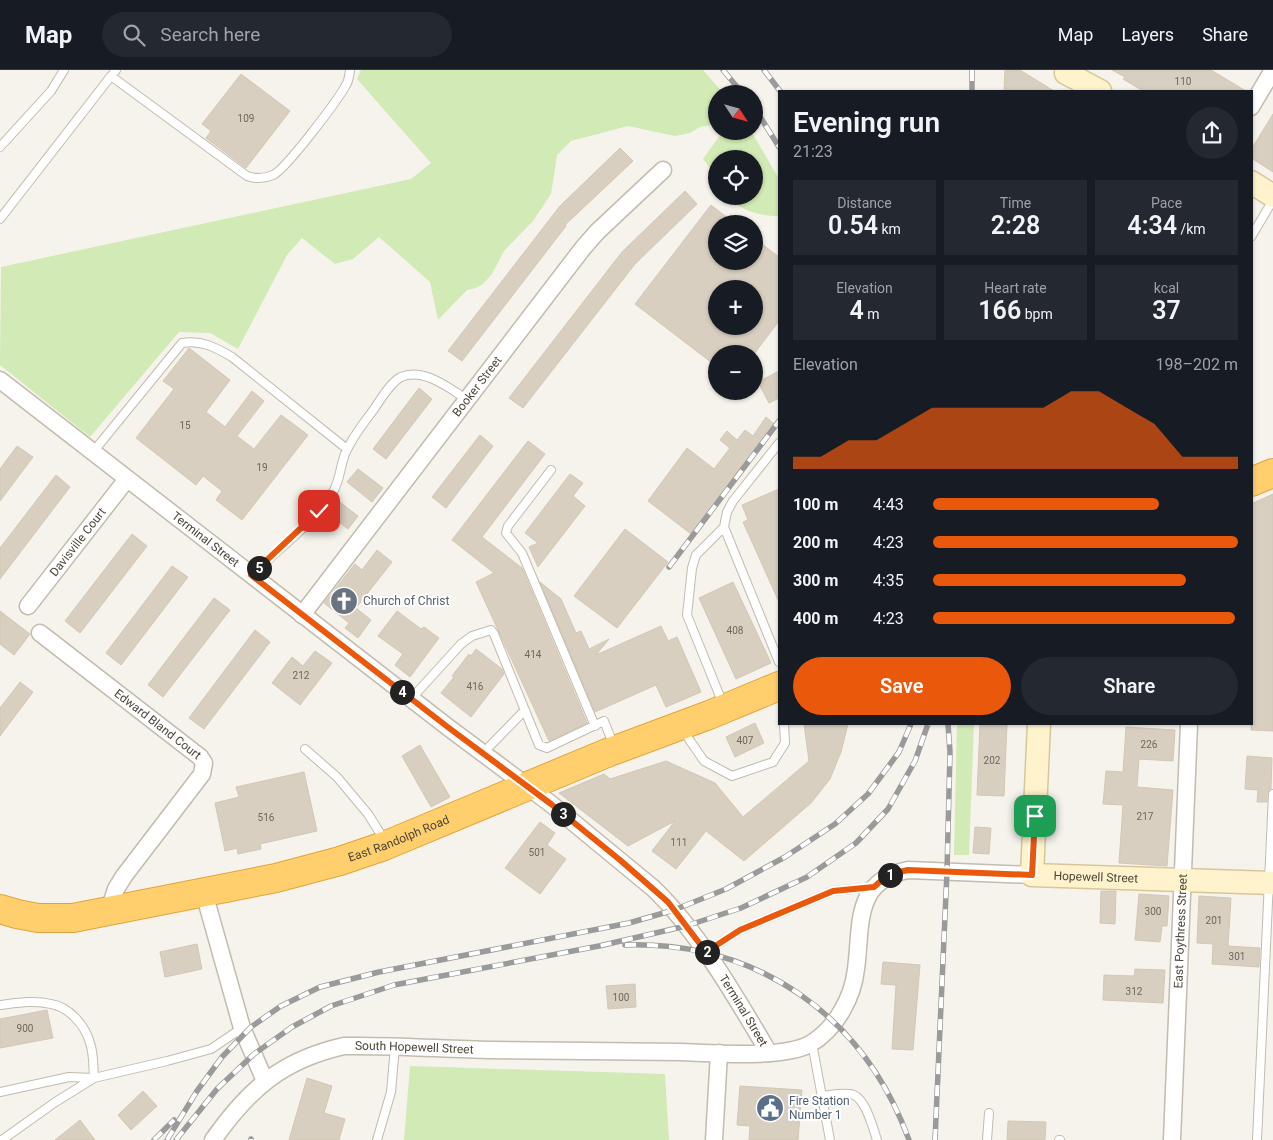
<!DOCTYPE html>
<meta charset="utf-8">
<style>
body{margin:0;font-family:Roboto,sans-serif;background:#242831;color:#f1f3f6;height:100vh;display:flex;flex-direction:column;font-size:19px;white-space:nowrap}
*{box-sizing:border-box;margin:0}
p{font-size:16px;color:#9ea1a6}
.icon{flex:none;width:28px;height:28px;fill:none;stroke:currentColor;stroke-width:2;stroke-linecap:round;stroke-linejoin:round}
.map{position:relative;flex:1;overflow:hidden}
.panel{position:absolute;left:778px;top:20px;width:475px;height:635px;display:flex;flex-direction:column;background:#171b24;border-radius:0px;box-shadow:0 1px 4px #0004}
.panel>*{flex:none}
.needle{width:32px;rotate:126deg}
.controls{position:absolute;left:708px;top:15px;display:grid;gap:10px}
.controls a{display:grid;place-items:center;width:55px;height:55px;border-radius:50%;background:#171b24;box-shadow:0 1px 4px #0004;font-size:25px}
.pin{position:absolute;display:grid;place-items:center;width:42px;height:42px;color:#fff;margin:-21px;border-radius:10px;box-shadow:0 2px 8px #0006}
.km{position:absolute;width:25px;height:25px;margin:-12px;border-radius:50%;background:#222;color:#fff;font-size:14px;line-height:25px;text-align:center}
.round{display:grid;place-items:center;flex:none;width:52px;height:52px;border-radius:26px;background:#242831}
.overview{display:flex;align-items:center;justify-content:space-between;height:85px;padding:0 15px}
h1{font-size:28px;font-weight:600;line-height:38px}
.metrics{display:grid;grid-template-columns:repeat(3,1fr);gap:8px;height:85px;padding:5px 15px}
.metrics div{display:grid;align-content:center;border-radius:0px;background:#242831;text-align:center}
.metrics b{font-size:25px;font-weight:600}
.metrics small{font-size:14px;font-weight:400}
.metrics p{font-size:14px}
.chart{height:140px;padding:10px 15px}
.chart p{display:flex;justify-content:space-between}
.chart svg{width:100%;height:90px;margin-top:5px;fill:#ea580c;opacity:.7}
.button{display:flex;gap:10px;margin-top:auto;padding:10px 15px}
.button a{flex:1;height:58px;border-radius:30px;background:#ea580c;color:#fff;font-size:20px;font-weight:600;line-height:58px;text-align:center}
.button a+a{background:#242831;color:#f1f3f6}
ul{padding:0 15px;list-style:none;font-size:16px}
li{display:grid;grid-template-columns:80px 60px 1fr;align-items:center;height:38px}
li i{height:12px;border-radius:6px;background:#ea580c}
header{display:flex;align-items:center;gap:30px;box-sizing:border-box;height:70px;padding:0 25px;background:#171b24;border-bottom:1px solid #363941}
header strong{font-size:24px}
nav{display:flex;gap:28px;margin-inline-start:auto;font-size:18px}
.search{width:350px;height:45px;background:#242831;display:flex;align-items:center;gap:12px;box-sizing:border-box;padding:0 18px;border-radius:28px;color:#9ea1a6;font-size:19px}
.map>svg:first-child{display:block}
.green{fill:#d2eab5}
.building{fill:#d8cfc1;stroke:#d3c7b4;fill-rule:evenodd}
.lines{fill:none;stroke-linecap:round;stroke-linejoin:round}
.lane-casing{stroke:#c2bbae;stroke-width:10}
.street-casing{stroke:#c2bbae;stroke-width:19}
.secondary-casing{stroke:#d6c79b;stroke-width:25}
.highway-casing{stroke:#e0a43c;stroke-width:30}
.lane{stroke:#fff;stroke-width:8}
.street{stroke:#fff;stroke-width:16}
.secondary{stroke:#fff3cd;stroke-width:22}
.highway{stroke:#ffcf6e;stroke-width:28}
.rail-casing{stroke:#9a9a9a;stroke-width:5.5}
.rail{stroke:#fff;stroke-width:4;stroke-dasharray:11;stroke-linecap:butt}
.route-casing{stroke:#fff;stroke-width:10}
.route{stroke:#ea580c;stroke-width:6}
.labels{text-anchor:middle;stroke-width:4;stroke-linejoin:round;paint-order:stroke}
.number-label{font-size:10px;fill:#6e675b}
.street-label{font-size:12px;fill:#4b4439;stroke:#fff}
.worship-label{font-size:12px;fill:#5b616d;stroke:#fff;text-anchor:start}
.service-label{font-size:12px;fill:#4e5e75;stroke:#fff;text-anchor:start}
</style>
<header>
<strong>Map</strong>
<div class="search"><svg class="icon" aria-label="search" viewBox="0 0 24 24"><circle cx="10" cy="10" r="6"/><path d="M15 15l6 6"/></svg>Search here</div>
<nav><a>Map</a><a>Layers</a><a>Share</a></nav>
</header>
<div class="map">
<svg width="1273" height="1070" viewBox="0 0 1273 1070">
<rect width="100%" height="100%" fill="#f6f3ec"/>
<path class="green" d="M 361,0 L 703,0 L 724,24 L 716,24 L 716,59 L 712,55 L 700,57 L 690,63 L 675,66 L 628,56 L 571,71 L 557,85 L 551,124 L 533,151 L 504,181 L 492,204 L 483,214 L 476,218 L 467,220 L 438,250 L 430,212 L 379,167 L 353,189 L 335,194 L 302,168 L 287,185 L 238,279 L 210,263 L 179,262 L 90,367 L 0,295 L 1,197 L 411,109 L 431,93 L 357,9 Z
M 719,61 L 751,61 L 779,109 L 779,146 C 758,146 741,140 725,126 L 754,126 L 754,89 L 716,89 L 716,105 L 703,89 L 721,64 Z
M 957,654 L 974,654 L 969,785 L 954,785 Z
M 410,996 L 665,1004 L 669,1070 L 404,1070 Z"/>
<path class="building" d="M 1005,0 L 1020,0 L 1054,21 L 1004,21 Z
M 1112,0 L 1211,0 L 1246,21 L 1143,21 L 1123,9 L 1125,7 Z
M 241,4 L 290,41 L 246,98 L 206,68 L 211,61 L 202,54 Z
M 1273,44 L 1273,102 L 1251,88 L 1251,80 Z
M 620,78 L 633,91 L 565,155 L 566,156 L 462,291 L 448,281 L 560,136 Z
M 685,121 L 697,134 L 635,194 L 523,338 L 509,328 L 622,182 Z
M 711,135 L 735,154 L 716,154 L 716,191 L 754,191 L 754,168 L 779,187 L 779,251 L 754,284 L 716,284 L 716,296 L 635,234 ZM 716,219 L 754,219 L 754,256 L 716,256 Z
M 189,278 L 230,310 L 206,342 L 225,357 L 252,321 L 264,331 L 237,366 L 254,379 L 281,345 L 308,365 L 242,450 L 216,430 L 222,421 L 203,406 L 196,415 L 136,368 L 174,319 L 163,311 Z
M 779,301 L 779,328 L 769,333 L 758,312 Z
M 419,318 L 432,329 L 386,389 L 373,379 Z
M 766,347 L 774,354 L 691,464 L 648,431 L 687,378 L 714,399 L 730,378 L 720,370 L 727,361 L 737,370 L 745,360 L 753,366 Z
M 480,365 L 493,376 L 446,438 L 432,427 Z
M 528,371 L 545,384 L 482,467 L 522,498 L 587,653 L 549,671 L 476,512 L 494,503 L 452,470 Z
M 17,376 L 33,387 L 0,431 L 0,399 Z
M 358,399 L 383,418 L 372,432 L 347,412 Z
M 570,404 L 583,413 L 573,426 L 585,436 L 538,497 L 529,477 L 538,473 L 525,463 Z
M 56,405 L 70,417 L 0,509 L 0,478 Z
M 779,419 L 779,532 L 743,452 L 748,450 L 742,435 Z
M 1273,424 L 1273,661 L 1251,660 L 1251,434 Z
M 336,429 L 358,446 L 348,459 L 326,442 Z
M 625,459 L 668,492 L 617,558 L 574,526 Z
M 132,464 L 147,476 L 80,563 L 65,551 Z
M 377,480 L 392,492 L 356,538 L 371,550 L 358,568 L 345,558 L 349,553 L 324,533 L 355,494 L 362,500 Z
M 172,496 L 188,507 L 121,595 L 106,583 Z
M 540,512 L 561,529 L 576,563 L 581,561 L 589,579 L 609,569 L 596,585 L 661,556 L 668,571 L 677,567 L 701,622 L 666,637 L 656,615 L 595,642 Z
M 733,512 L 771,593 L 736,609 L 699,528 Z
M 214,528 L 230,540 L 163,627 L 148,615 Z
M 0,541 L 30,564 L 14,585 L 0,574 Z
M 397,541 L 421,559 L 424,557 L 439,568 L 410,607 L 395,595 L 403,584 L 378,566 Z
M 255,560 L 270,572 L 204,659 L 189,648 Z
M 476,579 L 502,599 L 504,604 L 471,647 L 441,623 L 454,607 L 452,606 L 469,584 L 471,586 Z
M 315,581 L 332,593 L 300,635 L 272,613 L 292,587 L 303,596 Z
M 20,612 L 33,622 L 0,666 L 0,638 Z
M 755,653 L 764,673 L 735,687 L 726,667 Z
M 804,654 L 848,654 L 841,682 L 830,709 L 811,733 L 744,791 L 706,761 L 676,799 L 652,781 L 675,751 L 628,776 L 559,723 L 604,704 L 610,709 L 666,691 L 715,713 L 743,747 L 809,691 Z
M 980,654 L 1007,654 L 1004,726 L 977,725 Z
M 1126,657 L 1175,660 L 1173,691 L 1139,689 L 1137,717 L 1173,720 L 1167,796 L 1119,793 L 1123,735 L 1103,734 L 1106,701 L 1123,702 Z
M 420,675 L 450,727 L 431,737 L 402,686 Z
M 1247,686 L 1272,688 L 1271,719 L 1267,723 L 1267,732 L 1257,732 L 1258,720 L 1245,719 Z
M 304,702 L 317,761 L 260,774 L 261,779 L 238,784 L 237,778 L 225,781 L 215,733 L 239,727 L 236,717 Z
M 540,752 L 555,763 L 547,775 L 566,789 L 540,824 L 505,798 Z
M 975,757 L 991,758 L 989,784 L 973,783 Z
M 1101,821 L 1116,821 L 1115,854 L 1100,853 Z
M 1139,824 L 1169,826 L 1167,856 L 1162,856 L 1160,872 L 1135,870 Z
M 1199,826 L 1231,828 L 1228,876 L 1260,878 L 1259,897 L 1212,894 L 1213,874 L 1197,873 Z
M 197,874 L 202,899 L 165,907 L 160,882 Z
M 883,892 L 920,895 L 913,980 L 892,979 L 896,915 L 881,914 Z
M 1135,899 L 1165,900 L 1163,933 L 1103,930 L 1104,905 L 1134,906 Z
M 635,914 L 636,937 L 608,939 L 606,916 Z
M 47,940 L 53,968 L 0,978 L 0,949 Z
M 307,1008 L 332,1016 L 324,1043 L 345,1049 L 339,1070 L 289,1070 Z
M 740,1016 L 802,1020 L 798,1070 L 749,1070 L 750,1056 L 737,1055 Z
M 143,1021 L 157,1036 L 131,1060 L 118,1045 Z
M 80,1050 L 95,1070 L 55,1070 Z
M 1008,1051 L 1046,1052 L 1045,1070 L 1007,1070 Z"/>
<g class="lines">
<g class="lane-casing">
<path id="lane" d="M 116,0 L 111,6 L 247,106 C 256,109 264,109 273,105 C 286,99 338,30 346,15 C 349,11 349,5 350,0
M 0,77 L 51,21 L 64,0
M 0,149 L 111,6
M 1251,167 L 1273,130
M 93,382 L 182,273 C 202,270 215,277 232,287 L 347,379
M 551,400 L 508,456 L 506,463 L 522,483 L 595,656
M 724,457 L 727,442 L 733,431 L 779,373
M 251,505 C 277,481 314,452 332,424 C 340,411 340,397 345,384 C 352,367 364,353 374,339 C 381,329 390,313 401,307 C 424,297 450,319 468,330
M 411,629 L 461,574 L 472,566 L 491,560 L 494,564 L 539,675 L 547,678 L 604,651 L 614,676
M 723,634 L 687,545 L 692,498 L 696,485 L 724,457 L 779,592
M 682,659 L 704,691 L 732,706 L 773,692 L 785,673 L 784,654
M 305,679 L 337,707 L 368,744 L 385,771
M 483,683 L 525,640
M 706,882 L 740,860 L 833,821 L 874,817
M 0,935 C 17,933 34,930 51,934 C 69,937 85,955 90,973 C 94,984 93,996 94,1008 L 69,1007 L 0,1022
M 812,973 L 830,1070
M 822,1026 C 831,1025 841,1023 850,1024 C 865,1025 873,1058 877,1070
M 2,1070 L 54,1033 L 94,1008 L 167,991 L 211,979 L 242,958
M 377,1070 L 391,1022 L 395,977
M 987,1070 L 989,1043
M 1059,1070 L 1060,1070
M 1257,1070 L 1273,724"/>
</g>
<g class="street-casing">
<g id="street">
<path d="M 1251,37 L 1273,0"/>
<path id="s1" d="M 0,310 L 449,658 L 551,734 L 653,818 C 698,861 737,929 769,983"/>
<path id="s2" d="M 28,536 L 127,409"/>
<path id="s3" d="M 302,545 L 583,178 L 597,162 L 663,100"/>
<path id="s4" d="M 40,563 L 200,687 L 204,693 L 202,704 L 124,806 L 116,819 L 109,841"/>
<path d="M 204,823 L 242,958 L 265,1011"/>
<path id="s5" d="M 213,1070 C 249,1019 282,990 344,976 C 393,975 442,979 491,980 C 554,981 617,981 680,982 C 713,983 783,989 810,974 C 836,959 853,927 856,899 C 862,855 853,811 908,800 L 1032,805"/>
<path d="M 714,1070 L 719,983"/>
<path id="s6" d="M 1172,1070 L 1189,654"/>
</g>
</g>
<g class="secondary-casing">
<g id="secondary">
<path d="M 1066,3 L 1100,21"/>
<path d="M 1251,112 L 1273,126"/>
<path id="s7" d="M 1039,654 L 1032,805 L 1273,813"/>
</g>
</g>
<g class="highway-casing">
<g id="highway">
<path d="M 1251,412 L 1273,403"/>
<path id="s8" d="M 0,839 L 17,844 L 38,848 L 73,848 L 276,808 L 340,791 L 384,776 L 607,683 L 709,645 L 779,616"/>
</g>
</g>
<use href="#lane" class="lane"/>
<use href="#street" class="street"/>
<use href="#secondary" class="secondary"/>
<use href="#highway" class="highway"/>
<g class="rail-casing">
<path id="rail" d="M 723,0 L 743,24
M 764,0 L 780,21
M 972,0 L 972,21
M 754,37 L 779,77
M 669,497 L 779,351
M 625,875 C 758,871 864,946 909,1070
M 154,1070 L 174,1050
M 167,1070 L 197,1021 L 222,987 L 251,957 L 281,936 L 320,917 L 379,902 L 629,853 L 674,840 L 726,819 L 785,787 L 835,754 L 868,724 L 899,682 L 911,654
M 176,1070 L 217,1019 L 254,984 L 292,957 L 331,936 L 394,915 L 599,876 L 686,856 L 741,838 L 807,807 L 856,773 L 888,739 L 915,691 L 928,654
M 251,1070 L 251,1069
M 935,1070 L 947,801 L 950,682 L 948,654"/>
</g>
<use href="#rail" class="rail"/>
</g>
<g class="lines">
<g class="route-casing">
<path id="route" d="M 319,441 L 251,505 L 449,658 L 551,734 L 620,790 L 668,832 L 706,882 L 740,860 L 833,821 L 874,817 L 883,809 L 894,803 L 908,800 L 1032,805 L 1035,746"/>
</g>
<use href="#route" class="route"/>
</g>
<defs>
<g id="church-disc" transform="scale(1.4375)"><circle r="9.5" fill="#6b7280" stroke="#fff"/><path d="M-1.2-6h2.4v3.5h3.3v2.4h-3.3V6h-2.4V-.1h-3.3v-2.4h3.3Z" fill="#fff"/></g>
<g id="civic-disc" transform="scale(1.4375)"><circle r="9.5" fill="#5c6f8a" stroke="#fff"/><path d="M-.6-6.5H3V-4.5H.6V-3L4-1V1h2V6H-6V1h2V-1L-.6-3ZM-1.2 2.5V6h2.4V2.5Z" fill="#fff"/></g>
</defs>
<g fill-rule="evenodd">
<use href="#church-disc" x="344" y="531"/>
<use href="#civic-disc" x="770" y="1038"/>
</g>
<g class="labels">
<g class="number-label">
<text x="1183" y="15">110</text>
<text x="246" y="52">109</text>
<text x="185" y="359">15</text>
<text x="262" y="401">19</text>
<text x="735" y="564">408</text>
<text x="533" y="588">414</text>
<text x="301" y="609">212</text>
<text x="475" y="620">416</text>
<text x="745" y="674">407</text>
<text x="1149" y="678">226</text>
<text x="992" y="694">202</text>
<text x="1145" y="750">217</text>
<text x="266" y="751">516</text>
<text x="679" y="776">111</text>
<text x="537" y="786">501</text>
<text x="1153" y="845">300</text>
<text x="1214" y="854">201</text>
<text x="1237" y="890">301</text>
<text x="1134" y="925">312</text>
<text x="621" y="931">100</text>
<text x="25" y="962">900</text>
</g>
<g class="street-label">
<text dy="4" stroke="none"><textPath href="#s3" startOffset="288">Booker Street</textPath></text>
<text dy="4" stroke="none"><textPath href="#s1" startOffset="260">Terminal Street</textPath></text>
<text dy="4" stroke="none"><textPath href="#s2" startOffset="81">Davisville Court</textPath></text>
<text dy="4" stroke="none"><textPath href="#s4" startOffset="149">Edward Bland Court</textPath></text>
<text dy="4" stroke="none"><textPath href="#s8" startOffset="410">East Randolph Road</textPath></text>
<text dy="4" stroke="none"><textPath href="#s7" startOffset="215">Hopewell Street</textPath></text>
<text dy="4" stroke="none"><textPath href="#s6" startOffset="209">East Poythress Street</textPath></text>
<text dy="4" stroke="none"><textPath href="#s1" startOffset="980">Terminal Street</textPath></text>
<text dy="4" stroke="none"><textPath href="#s5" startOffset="236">South Hopewell Street</textPath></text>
</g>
<g class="worship-label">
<text x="363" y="535">Church of Christ</text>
</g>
<g class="service-label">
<text x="789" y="1035">Fire Station<tspan x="789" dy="14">Number 1</tspan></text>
</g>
</g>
</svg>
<div class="controls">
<a><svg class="needle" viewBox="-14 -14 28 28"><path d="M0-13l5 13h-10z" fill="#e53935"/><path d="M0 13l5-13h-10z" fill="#9ea1a6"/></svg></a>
<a><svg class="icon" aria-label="locate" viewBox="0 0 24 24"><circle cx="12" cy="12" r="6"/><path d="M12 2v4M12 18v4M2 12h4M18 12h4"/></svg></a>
<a><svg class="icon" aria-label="layers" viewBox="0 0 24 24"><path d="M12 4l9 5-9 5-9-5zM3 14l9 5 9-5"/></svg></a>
<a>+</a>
<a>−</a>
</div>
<div class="pin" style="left:1035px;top:746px;background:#1e9e55"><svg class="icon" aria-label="arrive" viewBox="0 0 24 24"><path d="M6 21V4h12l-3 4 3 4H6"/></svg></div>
<div class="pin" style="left:319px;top:441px;background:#d93025"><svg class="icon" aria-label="check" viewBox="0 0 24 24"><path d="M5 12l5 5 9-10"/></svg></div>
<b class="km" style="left:890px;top:805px">1</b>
<b class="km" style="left:707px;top:882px">2</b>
<b class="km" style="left:563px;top:744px">3</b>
<b class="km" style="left:402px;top:622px">4</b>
<b class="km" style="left:259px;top:498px">5</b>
<section class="panel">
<div class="overview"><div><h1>Evening run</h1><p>21:23</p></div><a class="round"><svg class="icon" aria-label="share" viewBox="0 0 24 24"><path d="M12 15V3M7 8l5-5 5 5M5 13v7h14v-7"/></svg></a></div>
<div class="metrics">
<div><p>Distance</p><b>0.54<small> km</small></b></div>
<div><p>Time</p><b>2:28</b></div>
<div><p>Pace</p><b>4:34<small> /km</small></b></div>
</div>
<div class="metrics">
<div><p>Elevation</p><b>4<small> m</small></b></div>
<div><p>Heart rate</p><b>166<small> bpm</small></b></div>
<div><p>kcal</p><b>37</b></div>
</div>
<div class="chart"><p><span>Elevation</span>198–202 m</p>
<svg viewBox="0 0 160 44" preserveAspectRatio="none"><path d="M0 44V38L10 38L20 30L30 30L40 22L50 14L60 14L70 14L80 14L90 14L100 6L110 6L120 14L130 22L140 38L150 38L160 38V44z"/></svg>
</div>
<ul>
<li><b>100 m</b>4:43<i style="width:74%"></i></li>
<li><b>200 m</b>4:23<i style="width:100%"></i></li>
<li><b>300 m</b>4:35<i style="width:83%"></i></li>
<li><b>400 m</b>4:23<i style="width:99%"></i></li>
</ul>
<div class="button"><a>Save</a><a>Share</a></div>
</section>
</div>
